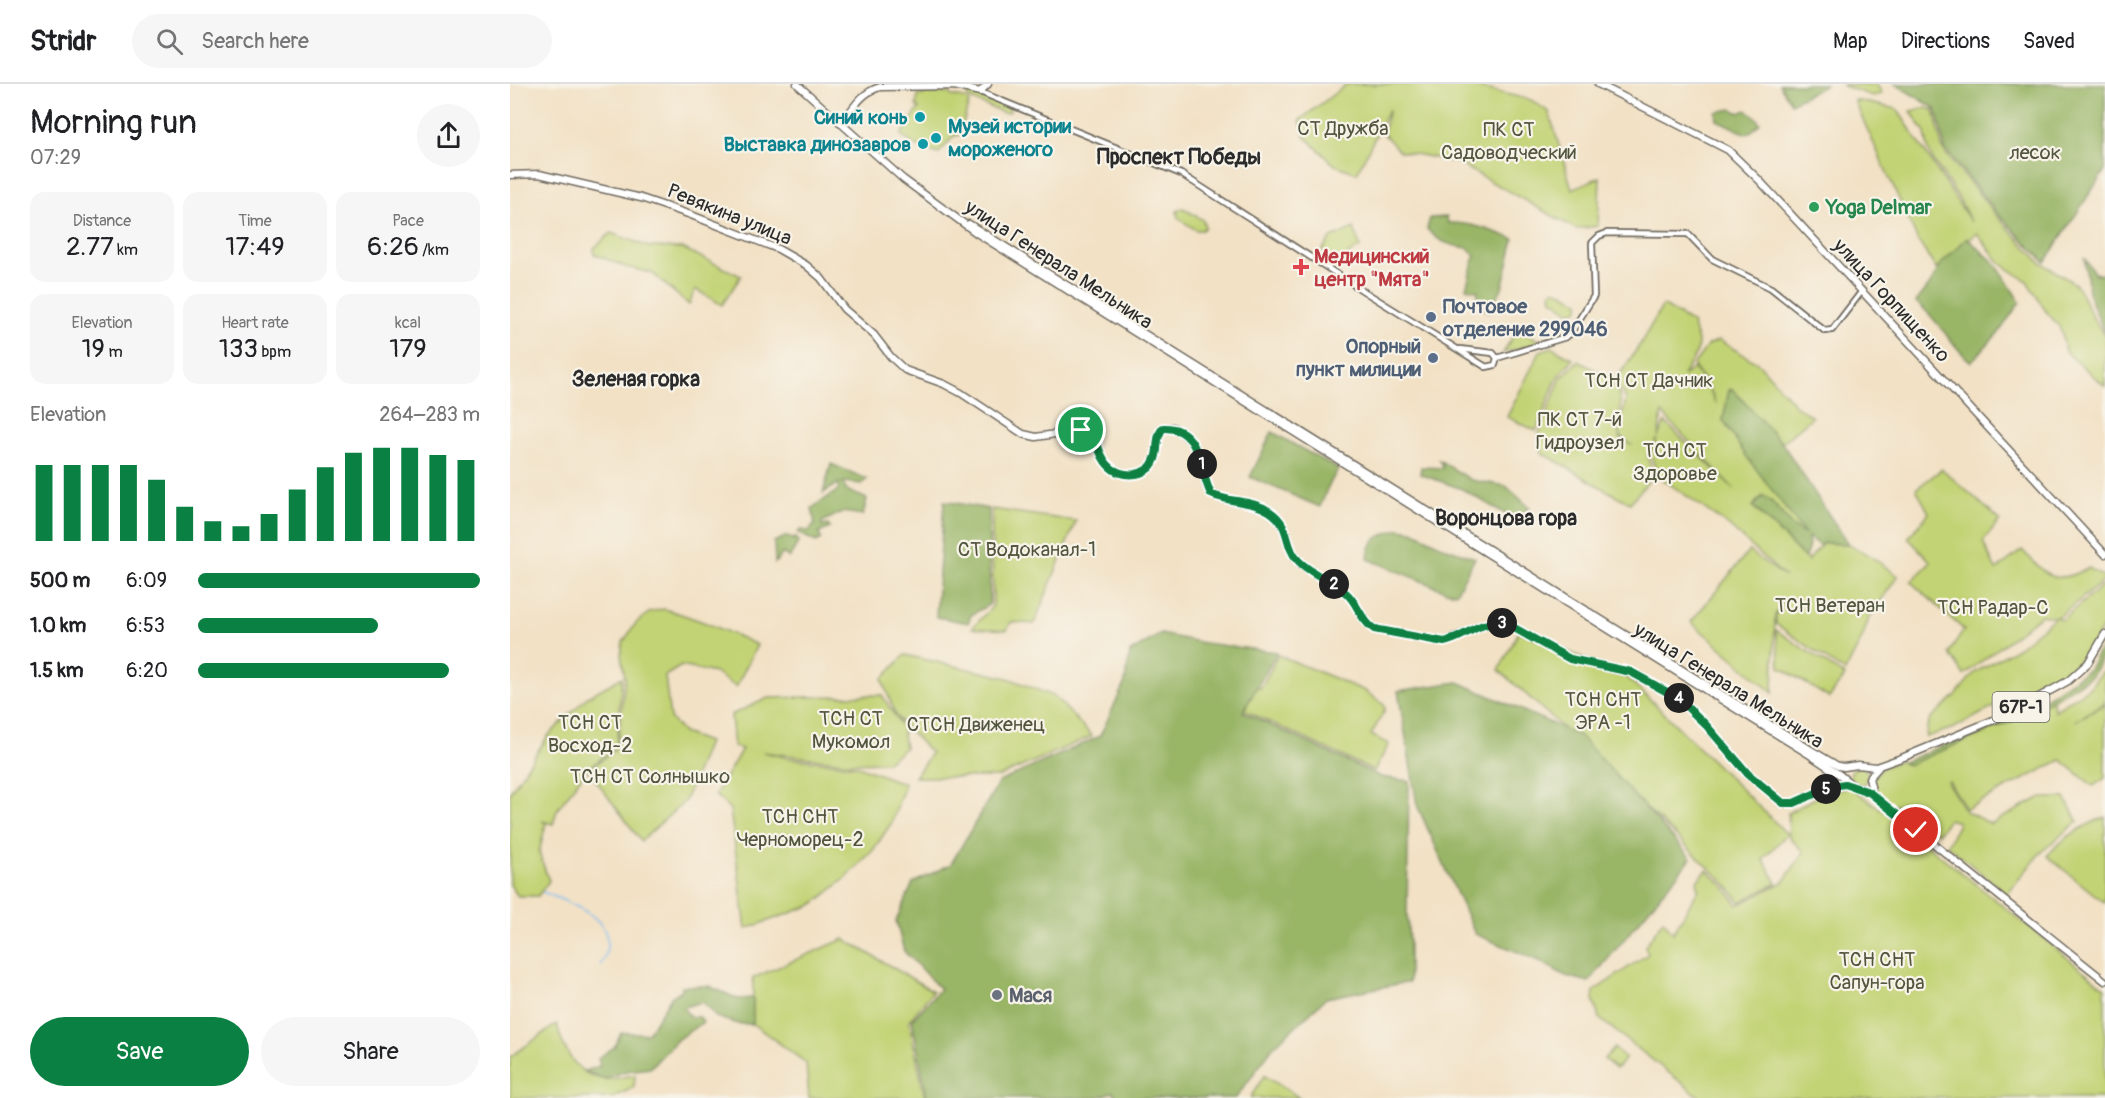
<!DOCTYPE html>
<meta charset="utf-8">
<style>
body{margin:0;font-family:Pangolin,sans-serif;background:#f6f6f6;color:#202124;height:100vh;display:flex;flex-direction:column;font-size:22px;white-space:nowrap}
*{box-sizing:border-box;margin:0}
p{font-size:20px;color:#757577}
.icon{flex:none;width:33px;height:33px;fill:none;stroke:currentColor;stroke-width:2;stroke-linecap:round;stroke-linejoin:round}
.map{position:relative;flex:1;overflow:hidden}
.panel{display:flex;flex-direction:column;background:#fff;width:510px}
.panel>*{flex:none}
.pin{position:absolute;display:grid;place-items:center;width:51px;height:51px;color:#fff;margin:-26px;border:3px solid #fff;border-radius:50%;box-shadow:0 2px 6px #0007}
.km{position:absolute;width:30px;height:30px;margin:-15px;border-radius:50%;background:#222;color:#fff;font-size:16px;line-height:30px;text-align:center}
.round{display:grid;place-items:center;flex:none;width:63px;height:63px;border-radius:32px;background:#f6f6f6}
.summary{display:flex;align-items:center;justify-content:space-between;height:102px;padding:0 30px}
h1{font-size:33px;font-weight:600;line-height:45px}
.metrics{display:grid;grid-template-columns:repeat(3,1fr);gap:9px;height:102px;padding:6px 30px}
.metrics div{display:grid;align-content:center;border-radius:15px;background:#f6f6f6;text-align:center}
.metrics b{font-size:26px;font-weight:600}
.metrics small{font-size:16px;font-weight:400}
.metrics p{font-size:16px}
.chart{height:168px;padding:12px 30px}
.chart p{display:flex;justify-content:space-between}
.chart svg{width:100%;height:108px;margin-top:6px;stroke:#0b8043;stroke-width:6}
.primary-button{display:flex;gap:12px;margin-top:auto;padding:12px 30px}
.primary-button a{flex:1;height:69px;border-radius:36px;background:#0b8043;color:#fff;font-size:24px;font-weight:600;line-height:69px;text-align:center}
.primary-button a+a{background:#f6f6f6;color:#202124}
ul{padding:0 30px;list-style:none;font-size:20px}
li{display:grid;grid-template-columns:96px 72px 1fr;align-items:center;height:45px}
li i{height:15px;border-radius:8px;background:#0b8043}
header{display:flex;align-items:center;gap:36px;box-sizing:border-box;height:84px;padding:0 30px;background:#fff;border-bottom:2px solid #e0e0e0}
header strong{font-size:28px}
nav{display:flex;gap:33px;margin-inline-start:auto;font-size:21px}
.search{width:420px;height:54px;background:#f6f6f6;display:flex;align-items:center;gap:15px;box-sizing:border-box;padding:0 21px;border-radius:33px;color:#757577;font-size:22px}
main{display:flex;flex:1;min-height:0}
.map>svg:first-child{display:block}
.green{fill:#c2d375;stroke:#767f50;stroke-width:1.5;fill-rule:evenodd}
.forest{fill:#99b566;stroke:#627048;stroke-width:1.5}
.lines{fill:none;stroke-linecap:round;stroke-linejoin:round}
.stream{stroke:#7dbef2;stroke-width:1.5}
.minor-casing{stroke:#716b61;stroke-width:8}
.major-casing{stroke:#716b61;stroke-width:9}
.minor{stroke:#fff;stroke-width:4.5}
.major{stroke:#fff;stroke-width:6}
.route-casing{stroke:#fff;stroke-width:12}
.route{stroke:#0b8043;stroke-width:8}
.culture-dot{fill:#0f9aa8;stroke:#f7f3e8;stroke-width:2}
.leisure-dot{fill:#2e9e5b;stroke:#f7f3e8;stroke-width:2}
.health-dot{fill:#e0444e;stroke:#f7f3e8;stroke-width:2}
.service-dot{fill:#5c6f8a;stroke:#f7f3e8;stroke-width:2}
.worship-dot{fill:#6b7280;stroke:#f7f3e8;stroke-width:2}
.labels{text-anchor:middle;stroke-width:4.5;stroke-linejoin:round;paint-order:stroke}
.shield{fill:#f7f3e8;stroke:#686764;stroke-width:1.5}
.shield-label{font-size:18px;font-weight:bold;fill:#2b2b2b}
.culture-label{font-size:20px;font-weight:bold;fill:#0d838f;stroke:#f7f3e8;text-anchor:end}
.park-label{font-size:20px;fill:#51553e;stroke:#f7f3e8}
.leisure-label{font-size:20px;font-weight:bold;fill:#27864d;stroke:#f7f3e8;text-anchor:start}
.street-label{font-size:20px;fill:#2b2b2b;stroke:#f7f3e8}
.health-label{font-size:20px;font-weight:bold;fill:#be3a42;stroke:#f7f3e8;text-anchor:start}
.service-label{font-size:20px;font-weight:bold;fill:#4e5e75;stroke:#f7f3e8;text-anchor:start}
.worship-label{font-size:20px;font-weight:bold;fill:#5b616d;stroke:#f7f3e8;text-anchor:start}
.neighbourhood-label{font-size:21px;font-weight:bold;fill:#2b2b2b;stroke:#f7f3e8}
</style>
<header>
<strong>Stridr</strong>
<div class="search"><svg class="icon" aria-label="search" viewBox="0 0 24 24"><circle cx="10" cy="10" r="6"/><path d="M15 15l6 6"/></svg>Search here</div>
<nav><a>Map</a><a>Directions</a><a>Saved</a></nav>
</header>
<main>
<section class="panel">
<div class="summary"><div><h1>Morning run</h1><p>07:29</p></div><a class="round"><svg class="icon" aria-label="share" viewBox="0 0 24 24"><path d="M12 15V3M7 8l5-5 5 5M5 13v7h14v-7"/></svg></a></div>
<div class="metrics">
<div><p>Distance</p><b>2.77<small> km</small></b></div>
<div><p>Time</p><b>17:49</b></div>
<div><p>Pace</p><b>6:26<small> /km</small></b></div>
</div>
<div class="metrics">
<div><p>Elevation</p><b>19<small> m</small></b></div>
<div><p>Heart rate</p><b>133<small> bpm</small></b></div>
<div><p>kcal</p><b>179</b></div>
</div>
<div class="chart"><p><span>Elevation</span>264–283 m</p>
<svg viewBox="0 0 160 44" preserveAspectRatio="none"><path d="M5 44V13M15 44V13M25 44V13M35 44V13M45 44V19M55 44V30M65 44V36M75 44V38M85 44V33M95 44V23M105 44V14M115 44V8M125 44V6M135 44V6M145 44V9M155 44V11"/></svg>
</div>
<ul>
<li><b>500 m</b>6:09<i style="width:100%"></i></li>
<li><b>1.0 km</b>6:53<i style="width:64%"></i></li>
<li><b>1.5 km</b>6:20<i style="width:89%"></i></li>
</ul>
<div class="primary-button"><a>Save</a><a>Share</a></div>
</section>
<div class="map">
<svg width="1595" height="1014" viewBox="0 0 1595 1014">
<rect width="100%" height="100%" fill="#f7f3e8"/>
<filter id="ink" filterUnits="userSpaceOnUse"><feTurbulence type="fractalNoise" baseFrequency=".0167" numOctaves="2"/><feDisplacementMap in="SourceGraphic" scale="12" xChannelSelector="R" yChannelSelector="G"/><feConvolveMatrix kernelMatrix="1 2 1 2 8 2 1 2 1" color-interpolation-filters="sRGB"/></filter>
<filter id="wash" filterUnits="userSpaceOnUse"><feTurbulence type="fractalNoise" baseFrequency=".008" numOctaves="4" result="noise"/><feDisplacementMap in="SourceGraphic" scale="24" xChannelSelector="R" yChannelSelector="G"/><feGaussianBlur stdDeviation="1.35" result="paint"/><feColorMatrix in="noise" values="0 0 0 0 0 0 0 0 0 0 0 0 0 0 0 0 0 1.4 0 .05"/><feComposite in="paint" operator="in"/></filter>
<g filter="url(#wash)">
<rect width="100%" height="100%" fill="#f2e1c5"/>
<path class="green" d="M 837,0 L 964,0 L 971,4 L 1021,16 L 1039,28 L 1062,105 L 1090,93 L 1088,142 L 1066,145 L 946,78 L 889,67 L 873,49 L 879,25 L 847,89 L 825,81 L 795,53 L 790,36 Z
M 1367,0 L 1372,10 L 1362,12 L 1331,1 Z
M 459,8 L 499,23 L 500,28 L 494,29 L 458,14 L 457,9 Z
M 413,9 L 439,9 L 442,12 L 454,14 L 459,18 L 450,51 L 444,52 L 428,70 L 404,61 L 391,51 L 409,24 L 406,22 L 408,11 L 413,11 Z
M 1344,16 L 1387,25 L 1461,138 L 1448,113 L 1423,76 L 1418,65 L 1415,49 L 1401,27 L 1416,24 L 1424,26 L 1432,63 L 1437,71 L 1487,132 L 1530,178 L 1567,201 L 1583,234 L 1595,252 L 1595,302 L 1555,267 L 1552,249 L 1548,241 L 1535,226 L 1517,197 L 1490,179 L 1467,149 L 1426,185 L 1408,157 Z
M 673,124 L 693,136 L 695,143 L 692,146 L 686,146 L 668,134 L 667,127 Z
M 844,144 L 850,163 L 838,171 L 831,181 C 823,181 815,174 812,166 L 821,154 Z
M 101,149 L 139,163 L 172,164 L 231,192 L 212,221 L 185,205 L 179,221 L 142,189 L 116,183 L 84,170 L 84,164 Z
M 1044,206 L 1048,206 L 1069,218 L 1069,225 L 1061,228 L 1042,215 L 1041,208 Z
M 1153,221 L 1182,239 L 1188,257 L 1187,268 L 1173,292 L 1184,284 L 1200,307 L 1206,320 L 1201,307 L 1183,281 L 1198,261 L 1209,256 L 1249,280 L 1284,320 L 1302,333 L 1272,359 L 1222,305 L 1219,306 L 1213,336 L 1297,452 L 1283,443 L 1261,417 L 1254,412 L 1246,418 L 1243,423 L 1298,477 L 1313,459 L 1338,460 L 1362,473 L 1388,492 L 1359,534 L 1353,552 L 1335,588 L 1266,540 L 1266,531 L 1276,516 L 1265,531 L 1263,609 L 1181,538 L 1239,467 L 1275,493 L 1219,442 L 1147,391 L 1141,371 L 1147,355 L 1138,372 L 1143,392 L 1120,419 C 1089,404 1062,385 1032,369 L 1029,350 L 1050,295 L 1068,277 C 1084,285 1108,295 1110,315 C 1112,329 1106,338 1110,354 L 1122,361 L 1111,353 L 1108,348 L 1116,316 L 1114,310 L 1104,299 L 1131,259 ZM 1152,329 L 1224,405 L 1155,338 L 1148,353 Z
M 1008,244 L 1031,258 L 993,269 Z
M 1042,263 L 1063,275 L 1047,294 L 1026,347 L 997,333 L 1030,267 Z
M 1432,385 L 1490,436 L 1473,458 L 1486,486 L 1512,466 C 1539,493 1542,502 1579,484 L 1595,494 L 1595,496 L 1549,532 L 1546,533 L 1551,536 L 1595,500 L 1595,541 L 1576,569 L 1563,582 L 1547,593 L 1545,591 L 1444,644 L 1416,653 L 1417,643 L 1421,634 L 1445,612 L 1464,589 L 1509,563 L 1545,533 L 1531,531 L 1454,591 L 1439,569 L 1454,546 L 1401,498 L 1421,478 L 1398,454 L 1419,429 L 1406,405 Z
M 482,425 L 566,437 L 524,540 L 501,538 L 497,546 L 462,544 L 483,522 Z
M 154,525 C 187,534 217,547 247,561 L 226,603 L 205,589 L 171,582 L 155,592 L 160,634 L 173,649 L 198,658 L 175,717 L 131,757 L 78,686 L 107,664 L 115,594 L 111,571 L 113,558 L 126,539 L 140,528 Z
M 1266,546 L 1335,592 L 1319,614 L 1270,583 Z
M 1009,547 L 1116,592 L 1277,750 L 1253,775 L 1267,799 L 1230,818 L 1216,800 L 1040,632 L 989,586 Z
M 395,571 L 498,594 L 545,613 L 582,652 L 488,693 L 405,693 L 421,669 L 386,632 L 372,595 Z
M 768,571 L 855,607 L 874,621 L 875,626 L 861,651 L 879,660 L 864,687 L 732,625 L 745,601 L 751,604 Z
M 1595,585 L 1595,619 L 1565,637 L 1595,620 L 1595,694 L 1583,702 L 1551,676 L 1456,725 L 1439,697 L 1437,698 L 1455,727 L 1481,740 L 1529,714 L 1555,714 L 1568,737 L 1530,769 L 1497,810 L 1437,761 L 1448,742 L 1448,738 L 1439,735 L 1428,749 C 1407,734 1385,723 1364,707 L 1361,697 L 1371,684 L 1389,677 L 1398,681 L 1514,632 L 1543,615 L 1544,627 L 1578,605 Z
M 112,593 L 106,663 L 76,686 L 47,726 L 43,740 L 32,737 L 36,739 L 29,769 L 39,797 L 28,812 L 8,812 L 0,801 L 0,708 L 38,652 L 77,613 Z
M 372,611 L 392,643 L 395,664 L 377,678 L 340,679 L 253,668 L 279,674 L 348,682 L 395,700 L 382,738 L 364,765 L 336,794 L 302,821 L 236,845 L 220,725 L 205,711 L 232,665 L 224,663 L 221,631 L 258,614 Z
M1340 692a9 9 0 1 1 18 0a9 9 0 1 1-18 0Z
M 1339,702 L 1391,740 L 1595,904 L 1595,1014 L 1191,1014 L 1089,934 L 1083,915 L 1084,907 L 1138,870 L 1135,862 L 1153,836 L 1163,849 L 1189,805 L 1187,797 L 1197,786 L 1214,802 L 1228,821 L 1273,798 L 1294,768 L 1279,753 L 1278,729 L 1301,716 Z
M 1595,733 L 1595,819 L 1537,772 C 1552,754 1573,742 1595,733 Z
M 334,855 L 423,907 L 399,937 L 415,1014 L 299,1014 L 296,979 L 243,940 L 243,894 Z
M 47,940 C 52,964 65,990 92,995 C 101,997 115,992 125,991 L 124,1003 L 103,1014 L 0,1014 L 0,973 Z
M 1104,964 L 1116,974 L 1106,985 L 1094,975 Z
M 754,992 L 755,992 L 790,1014 L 740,1014 Z"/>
<path class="forest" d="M 1269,0 L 1316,0 L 1316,1 L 1281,19 Z
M 1385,0 L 1595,0 L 1595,86 L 1535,178 L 1487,129 L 1435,65 L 1426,25 Z
M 1222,25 L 1229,29 L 1236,26 L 1245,32 L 1250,39 L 1242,47 L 1236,50 L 1207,36 L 1206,28 Z
M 937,133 L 938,139 C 962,138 982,147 1004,155 L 992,204 L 979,228 L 967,222 L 968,207 L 956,204 L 965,172 L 958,164 C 941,162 928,158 917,145 L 920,134 Z
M 1457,154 L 1485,179 L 1510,218 L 1490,247 L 1461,278 C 1440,260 1428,235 1406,218 L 1420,200 L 1431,180 Z
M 1574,173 L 1584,189 L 1595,191 L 1595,250 L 1580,214 Z
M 1222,305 L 1272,359 L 1338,460 L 1313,459 L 1310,462 L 1298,453 L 1299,462 L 1295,474 L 1243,422 L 1253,412 L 1261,417 L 1283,443 L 1295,450 L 1234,369 L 1213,336 L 1219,306 Z
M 762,348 L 828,385 L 817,405 L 810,423 L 740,393 Z
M 929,376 L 961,396 L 996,402 L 1020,424 L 1004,435 L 952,405 L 910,390 L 911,383 L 933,384 Z
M 321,380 L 357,395 L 352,400 L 333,398 L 336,406 L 357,415 L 353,431 L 332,428 L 312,438 L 312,442 L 318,441 L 320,444 L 309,449 L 311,455 L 306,458 L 288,449 L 290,446 L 299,447 L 305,440 L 302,424 L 328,406 L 329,399 L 313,409 Z
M 434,417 L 479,425 L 480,520 L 461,531 L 458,539 L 426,533 Z
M 889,445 L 903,447 L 934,463 L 965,474 L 946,509 L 936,507 L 858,475 C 859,453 871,451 889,445 Z
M 277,452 L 284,456 L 285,453 L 289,457 L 279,474 L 273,469 L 265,479 L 264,458 Z
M 651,550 L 694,559 L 767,568 L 733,628 L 871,693 L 899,697 L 897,830 L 899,858 L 899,898 L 816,914 L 763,963 L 726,1014 L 607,1014 L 603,1008 L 586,1014 L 417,1014 L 402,936 L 430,905 L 394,867 L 386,837 L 403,799 L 441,780 L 489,698 L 590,652 L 615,598 L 620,568 Z
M 1593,560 L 1595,567 L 1582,592 L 1514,632 L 1398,681 L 1393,678 L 1489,638 L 1544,609 L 1579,585 Z
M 948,598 L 1070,652 L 1181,774 L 1079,898 L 1056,892 L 1029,877 L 965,850 L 907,721 L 888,607 Z
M 172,902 L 199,902 L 228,915 L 243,914 L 243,940 L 228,940 L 206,933 L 200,925 L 192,918 L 174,923 L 176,928 L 181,933 L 190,933 L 193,938 L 168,955 L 140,984 L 116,987 L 95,995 L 74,987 L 90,982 L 88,974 L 104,963 L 111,949 C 121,947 129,951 138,949 L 161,913 L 172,906 Z"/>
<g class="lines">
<path class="stream" d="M 33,808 C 56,818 102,831 97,864 C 96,871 93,877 90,882"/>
</g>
</g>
<g filter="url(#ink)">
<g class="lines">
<g class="minor-casing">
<path id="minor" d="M 470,8 L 671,90 L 855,208 L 976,283 L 985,281 L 987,274
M 950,265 L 983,269 L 987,274
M 987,274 L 1056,253 L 1060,250 L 1084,212 L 1082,159 L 1089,152 L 1097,149 L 1178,150 L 1202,175 L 1261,204 L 1315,247 L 1322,246 L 1352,207"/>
</g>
<g class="major-casing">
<path id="major" d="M 287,0 L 393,95 L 468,150 L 1074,530
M 1088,0 L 1218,66 L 1249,96 L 1595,470
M 331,40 C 343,25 350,9 370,3 L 444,2 L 470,8 L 478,0
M 0,91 L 29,90 L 131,114 L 181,131 L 268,165 L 296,181 L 311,194 L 334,225 L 364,251 L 381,273 L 395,286 L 434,300 L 451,309 L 513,350 L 526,353 L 571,346 L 584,351 C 588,361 590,373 598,381 C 610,395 638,394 645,375 C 649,364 645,353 653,344 L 663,343 C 700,367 684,379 701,410 C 719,420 742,416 759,427 C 780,441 774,459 786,474 C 797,488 821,497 836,509 C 848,519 850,536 864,545 L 934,558 L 974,541 L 991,538 L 997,540 L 1060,575 L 1121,589 L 1169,614 L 1196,641 L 1238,690 L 1273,719 L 1284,719 L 1326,701 L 1342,701
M 459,140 L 1076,526
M 1079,528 L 1301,666 L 1328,682 L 1334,683 L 1348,681 L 1366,683 L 1394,673 L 1498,630 L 1558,597 L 1578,579 L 1595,550
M 1077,532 L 1300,671 L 1330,691 L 1342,701 L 1359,708 L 1595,897
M 1363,711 L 1359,694 L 1368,684"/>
</g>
<use href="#minor" class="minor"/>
<use href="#major" class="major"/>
</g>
</g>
<g class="lines" filter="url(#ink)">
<g class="route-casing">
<path id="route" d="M 571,346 L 584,351 C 588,361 590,373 598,381 C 610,395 638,394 645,375 C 649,364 645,353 653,344 C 691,342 689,387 701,410 C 720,419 742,416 759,427 C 781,441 774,460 786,474 C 797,488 821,497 836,509 C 848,519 850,536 864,545 L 934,558 C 956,554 970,534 997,540 L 1060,575 L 1121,588 L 1168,614 L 1196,641 L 1238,690 L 1273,719 L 1284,719 L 1322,702 L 1335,700 L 1359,708 L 1406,746"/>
</g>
<use href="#route" class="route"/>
</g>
<g class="culture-dot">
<circle cx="410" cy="33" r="6"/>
<circle cx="426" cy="54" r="6"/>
<circle cx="413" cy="60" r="6"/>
</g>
<circle class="leisure-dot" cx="1304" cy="123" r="6"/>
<path class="health-dot" d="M788 174h6v6h6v6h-6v6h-6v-6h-6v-6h6z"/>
<g class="service-dot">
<circle cx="921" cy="233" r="6"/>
<circle cx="923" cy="274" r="6"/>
</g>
<circle class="worship-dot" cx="487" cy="911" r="6"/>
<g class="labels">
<rect class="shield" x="1482.5" y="608" width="57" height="30" rx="4.5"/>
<g class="shield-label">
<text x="1511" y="629">67Р-1</text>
</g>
<g class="culture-label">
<text x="398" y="40">Синий конь</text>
<text x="438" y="49" text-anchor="start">Музей истории<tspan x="438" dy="23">мороженого</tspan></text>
<text x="401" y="67">Выставка динозавров</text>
</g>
<g class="park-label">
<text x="833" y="51">СТ Дружба</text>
<text x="999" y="52">ПК СТ<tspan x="999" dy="23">Садоводческий</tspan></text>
<text x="1525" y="75">лесок</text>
<text x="1139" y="303">ТСН СТ Дачник</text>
<text x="1070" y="342">ПК СТ 7-й<tspan x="1070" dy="23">Гидроузел</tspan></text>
<text x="1165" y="373">ТСН СТ<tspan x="1165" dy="23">Здоровье</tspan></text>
<text x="517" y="472">СТ Водоканал-1</text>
<text x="1320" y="528">ТСН Ветеран</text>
<text x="1483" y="530">ТСН Радар-С</text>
<text x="1093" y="622">ТСН СНТ<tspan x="1093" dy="23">ЭРА -1</tspan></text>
<text x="341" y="641">ТСН СТ<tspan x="341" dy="23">Мукомол</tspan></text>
<text x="80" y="645">ТСН СТ<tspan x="80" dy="23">Восход-2</tspan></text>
<text x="466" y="647">СТСН Движенец</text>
<text x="140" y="699">ТСН СТ Солнышко</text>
<text x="290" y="739">ТСН СНТ<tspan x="290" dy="23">Черноморец-2</tspan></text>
<text x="1367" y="882">ТСН СНТ<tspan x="1367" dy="23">Сапун-гора</tspan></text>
</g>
<g class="leisure-label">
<text x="1316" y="130">Yoga Delmar</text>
</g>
<g class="street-label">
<text transform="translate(220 130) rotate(22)" y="7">Ревякина улица</text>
<text transform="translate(549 180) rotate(33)" y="7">улица Генерала Мельника</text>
<text transform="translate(1382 216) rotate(47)" y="7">улица Горпищенко</text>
<text transform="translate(1219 601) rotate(32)" y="7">улица Генерала Мельника</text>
</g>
<g class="health-label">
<text x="804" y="179">Медицинский<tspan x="804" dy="23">центр "Мята"</tspan></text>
</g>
<g class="service-label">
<text x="933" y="229">Почтовое<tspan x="933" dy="23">отделение 299046</tspan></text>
<text x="911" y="269" text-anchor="end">Опорный<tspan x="911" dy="23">пункт милиции</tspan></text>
</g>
<g class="worship-label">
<text x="499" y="918">Мася</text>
</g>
<g class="neighbourhood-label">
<text x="669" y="80">Проспект Победы</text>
<text x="126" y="302">Зеленая горка</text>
<text x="996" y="441">Воронцова гора</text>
</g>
</g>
</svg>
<div class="pin" style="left:571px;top:346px;background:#1e9e55"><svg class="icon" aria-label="arrive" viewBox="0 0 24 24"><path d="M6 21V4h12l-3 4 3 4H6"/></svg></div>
<div class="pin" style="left:1406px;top:746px;background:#d93025"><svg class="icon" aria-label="check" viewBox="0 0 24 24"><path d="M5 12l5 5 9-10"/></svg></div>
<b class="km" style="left:692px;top:380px">1</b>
<b class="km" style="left:824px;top:500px">2</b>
<b class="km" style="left:992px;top:539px">3</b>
<b class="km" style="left:1169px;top:614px">4</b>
<b class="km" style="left:1316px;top:705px">5</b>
</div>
</main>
